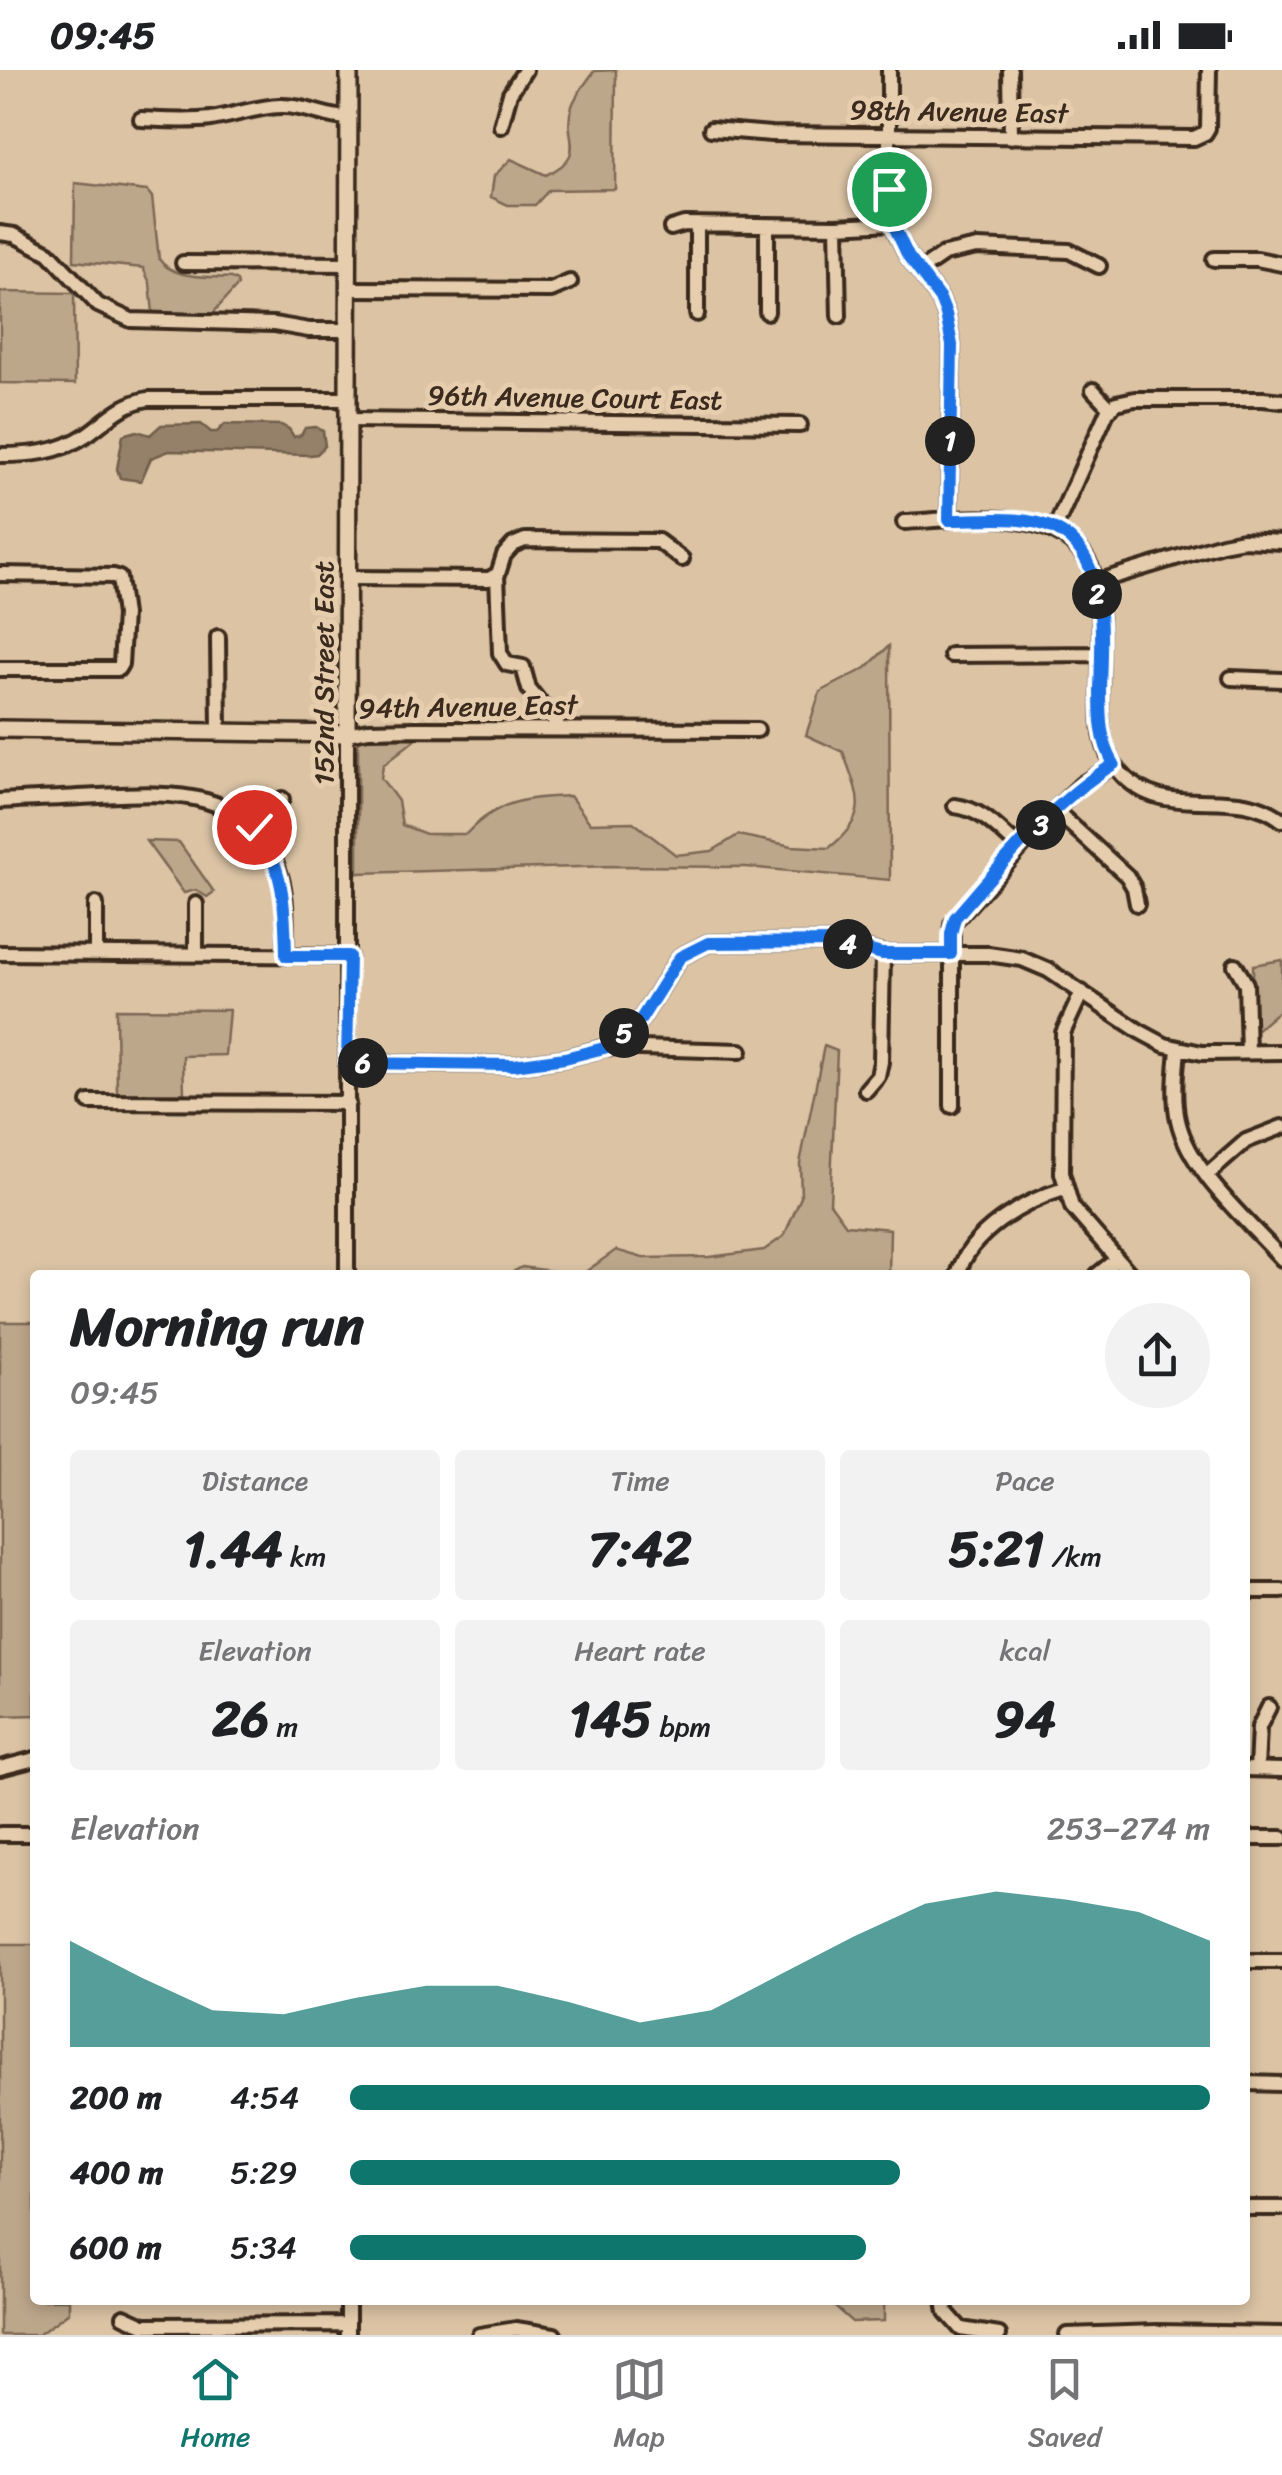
<!DOCTYPE html>
<meta charset="utf-8">
<style>
body{margin:0;font-family:Sriracha,sans-serif;background:#f2f2f2;color:#202124;height:100vh;display:flex;flex-direction:column;font-size:38px;white-space:nowrap}
*{box-sizing:border-box;margin:0}
p{font-size:32px;color:#757577}
.icon{flex:none;width:55px;height:55px;fill:none;stroke:currentColor;stroke-width:2;stroke-linecap:round;stroke-linejoin:round}
.map{position:relative;flex:1;overflow:hidden}
.panel{position:absolute;left:30px;top:1200px;width:1220px;height:1035px;display:flex;flex-direction:column;background:#fff;border-radius:10px;box-shadow:0 5px 15px #0003}
.panel>*{flex:none}
.pin{position:absolute;display:grid;place-items:center;width:85px;height:85px;color:#fff;margin:-42px;border:5px solid #fff;border-radius:50%;box-shadow:0 2px 10px #0007}
.km{position:absolute;width:50px;height:50px;margin:-25px;border-radius:50%;background:#222;color:#fff;font-size:28px;line-height:50px;text-align:center}
.round{display:grid;place-items:center;flex:none;width:105px;height:105px;border-radius:52px;background:#f2f2f2}
.summary{display:flex;align-items:center;justify-content:space-between;height:170px;padding:0 40px}
h1{font-size:55px;font-weight:700;line-height:75px}
.stats{display:grid;grid-template-columns:repeat(3,1fr);gap:15px;height:170px;padding:10px 40px}
.stats div{display:grid;align-content:center;border-radius:10px;background:#f2f2f2;text-align:center}
.stats b{font-size:50px;font-weight:700}
.stats small{font-size:28px;font-weight:400}
.stats p{font-size:28px}
.chart{height:280px;padding:20px 40px}
.chart p{display:flex;justify-content:space-between}
.chart svg{width:100%;height:180px;margin-top:10px;fill:#0f766e;opacity:.7}
ul{padding:0 40px;list-style:none;font-size:32px}
li{display:grid;grid-template-columns:160px 120px 1fr;align-items:center;height:75px}
li i{height:25px;border-radius:12px;background:#0f766e}
.status{display:flex;justify-content:space-between;align-items:center;height:70px;padding:0 50px;background:#fff;direction:ltr}
.status svg{height:28px;fill:currentColor}
.dock{display:flex;justify-content:space-around;align-items:center;height:140px;border-top:2px solid #e0e0e0;background:#fff;font-size:28px;color:#757577}
.dock a{display:grid;justify-items:center;gap:5px}
.dock .active{color:#0f766e}
.map>svg:first-child{display:block}
.green{fill:#bda78b;stroke:#7c6854;stroke-width:2.5}
.water{fill:#95806a;stroke:#715e4c;stroke-width:2.5}
.lines{fill:none;stroke-linecap:round;stroke-linejoin:round}
.minor-casing{stroke:#3b2a1e;stroke-width:20}
.major-casing{stroke:#3b2a1e;stroke-width:22}
.minor{stroke:#e5cdad;stroke-width:12}
.major{stroke:#e5cdad;stroke-width:15}
.route-casing{stroke:#fff;stroke-width:20}
.route{stroke:#1a73e8;stroke-width:12}
.labels{text-anchor:middle;stroke-width:10;stroke-linejoin:round;paint-order:stroke}
.street-label{font-size:28px;fill:#3b2a1e;stroke:#e5cdad}
</style>
<div class="status"><b>09:45</b><svg viewBox="0 0 49 12"><path d="M0 12V9h3v3zM5 12V6h3v6zM10 12V3h3v9zM15 12V0h3v12zM26 1h20v11H26zM47 4h2v5h-2z"/></svg></div>
<div class="map">
<svg width="1282" height="2265" viewBox="0 0 1282 2265">
<rect width="100%" height="100%" fill="#dbc3a4"/>
<filter id="ink" filterUnits="userSpaceOnUse"><feTurbulence type="fractalNoise" baseFrequency=".01" numOctaves="2"/><feDisplacementMap in="SourceGraphic" scale="20" xChannelSelector="R" yChannelSelector="G"/><feConvolveMatrix kernelMatrix="1 2 1 2 8 2 1 2 1" color-interpolation-filters="sRGB"/></filter>
<g filter="url(#ink)">
<path class="green" d="M 616,0 L 615,119 L 549,120 L 535,135 L 508,135 L 491,127 L 494,106 L 511,89 L 546,105 C 591,84 561,68 572,36 C 576,24 587,12 594,1 Z
M 75,113 L 147,121 L 152,127 L 159,189 C 173,210 208,206 231,208 L 237,211 L 238,215 L 213,243 L 161,247 L 153,243 L 150,213 L 143,198 L 74,191 Z
M 0,222 L 74,223 L 75,314 L 0,313 Z
M 889,576 L 890,810 L 746,797 L 615,796 L 358,803 L 358,669 L 417,668 L 383,695 L 381,708 L 398,731 L 402,755 L 426,764 L 466,764 C 498,730 525,728 570,726 L 590,753 L 633,752 L 676,785 L 712,781 L 738,765 L 792,776 L 829,778 C 871,745 859,727 843,682 L 806,665 L 820,622 L 866,598 Z
M 146,771 L 179,772 L 214,822 L 207,827 L 196,820 L 184,823 Z
M 1282,890 L 1282,938 L 1254,962 L 1253,895 Z
M 116,939 L 229,940 L 225,985 L 183,986 L 184,1024 L 117,1025 Z
M 824,976 L 837,981 L 830,1133 L 846,1155 L 890,1159 L 889,1205 L 507,1205 L 522,1197 L 581,1205 L 616,1180 L 643,1188 L 709,1187 L 764,1180 L 784,1166 L 801,1127 L 800,1093 Z
M 0,1252 L 35,1252 L 35,1645 L 0,1646 Z
M 0,1874 L 35,1874 L 35,2230 L 69,2230 L 69,2242 L 38,2265 L 0,2265 Z
M 827,2230 L 884,2230 L 884,2251 L 852,2252 Z"/>
<path class="water" d="M 201,354 L 211,362 L 217,362 L 225,354 L 281,355 L 289,359 L 294,367 L 301,365 L 305,358 L 316,357 L 323,361 L 325,376 L 317,384 L 310,385 L 169,381 L 151,388 L 141,411 L 120,408 L 117,399 L 123,365 L 137,361 L 150,365 L 161,355 Z"/>
<g class="lines">
<g class="minor-casing">
<path id="minor" d="M 889,0 L 889,135 L 892,153 L 908,186 L 940,229 L 946,244 L 952,275 L 949,450
M 1010,0 L 1011,67
M 141,49 C 164,50 189,52 211,49 C 235,45 256,37 280,36 C 305,35 325,48 349,48
M 501,56 L 510,23 L 525,0
M 711,59 L 771,64 L 1194,68 L 1205,63 L 1208,58 L 1209,0
M 697,155 L 697,244
M 767,156 L 767,242
M 837,156 L 839,246
M 671,158 L 684,154 L 837,156 L 892,153
M 0,163 L 14,165 L 49,183 L 98,235 L 131,250 L 274,254 L 309,260 L 348,260
M 1214,189 L 1257,189 L 1282,194
M 183,193 L 348,194
M 919,201 L 944,184 L 977,177 L 1069,181 L 1099,196
M 349,219 L 551,220 L 570,212
M 1093,320 L 1110,338
M 348,350 L 800,355
M 0,385 C 31,385 59,383 86,365 C 108,350 120,334 148,329 L 348,329
M 904,452 C 966,449 1079,431 1096,514 C 1103,548 1101,586 1100,621 C 1100,650 1099,678 1119,701 C 1164,755 1233,711 1282,750
M 1055,458 L 1107,342 L 1116,333 L 1135,329 L 1263,329 L 1282,331
M 0,504 L 114,506 L 119,508 L 124,545 L 121,594 L 118,599 L 0,599
M 497,505 L 500,583 L 507,594 L 523,597 L 529,619 L 560,658
M 348,508 L 489,509 L 498,504 L 504,485 L 513,475 L 525,470 L 658,471 L 682,489
M 1096,512 L 1222,474 L 1243,470 L 1282,472
M 218,567 L 219,661
M 951,585 L 1100,584
M 1231,608 L 1282,610
M 0,731 C 33,729 66,728 99,726 C 172,722 252,718 279,802 C 288,829 285,858 286,886
M 955,736 C 982,739 999,760 1019,777
M 1055,740 L 1127,806 L 1134,818 L 1137,834
M 254,757 L 282,729
M 96,834 L 96,884
M 196,834 L 196,885
M 0,883 L 349,886
M 1235,895 L 1246,914 L 1248,982
M 1082,922 L 1063,963 L 1062,1103 L 1072,1137 L 1131,1205
M 607,977 L 641,949 L 680,887 L 708,873 L 839,872 L 883,884 L 988,884 L 1022,889 L 1048,900 L 1139,961 L 1165,975 L 1202,983 L 1282,982
M 1178,979 C 1176,1002 1173,1027 1178,1050 C 1189,1101 1248,1151 1282,1189
M 347,993 L 514,995 L 565,988 L 607,977 L 740,981
M 866,1020 L 878,1006 L 881,992 L 883,884
M 89,1032 L 348,1033
M 952,1036 L 952,854 L 1055,740 L 1082,714 L 1114,695
M 1207,1105 L 1246,1071 L 1282,1057
M 347,1205 L 347,664 L 368,660 L 415,659 L 757,660
M 958,1205 C 969,1162 1025,1131 1064,1119
M 1097,1205 L 1117,1189
M 1245,1521 L 1282,1521
M 0,1698 L 35,1689
M 1245,1699 L 1282,1700
M 1257,1699 L 1259,1657 L 1269,1637
M 0,1764 L 35,1764
M 1245,1768 L 1282,1768
M 1245,1891 L 1282,1891
M 1245,2013 L 1282,2014
M 1245,2138 L 1282,2138
M 348,2230 L 348,2265
M 944,2230 L 946,2242 L 961,2259 L 999,2265
M 124,2246 L 144,2255 L 348,2254
M 479,2265 L 516,2259 L 554,2265
M 1067,2265 L 1157,2262 L 1282,2264"/>
</g>
<g class="major-casing">
<path id="major" d="M 0,659 L 347,664 L 349,0"/>
</g>
<use href="#minor" class="minor"/>
<use href="#major" class="major"/>
</g>
</g>
<g class="lines" filter="url(#ink)">
<g class="route-casing">
<path id="route" d="M 254,757 C 285,797 285,837 286,886 L 349,886 L 347,993 L 514,995 L 565,988 L 608,977 L 641,949 L 680,887 L 708,873 L 839,872 L 882,884 L 951,884 L 951,864 L 955,848 C 1003,793 1051,733 1114,694 C 1100,670 1100,648 1100,620 C 1101,571 1110,485 1055,459 C 1024,444 982,450 949,450 L 952,275 L 946,244 L 940,229 L 908,186 L 892,152 L 889,119"/>
</g>
<use href="#route" class="route"/>
</g>
<g class="labels">
<g class="street-label">
<text transform="translate(959 41) rotate(1)" y="10">98th Avenue East</text>
<text transform="translate(575 327) rotate(1)" y="10">96th Avenue Court East</text>
<text transform="translate(323 603) rotate(-90)" y="10">152nd Street East</text>
<text transform="translate(468 636) rotate(-1)" y="10">94th Avenue East</text>
</g>
</g>
</svg>
<div class="pin" style="left:889px;top:119px;background:#1e9e55"><svg class="icon" aria-label="arrive" viewBox="0 0 24 24"><path d="M6 21V4h12l-3 4 3 4H6"/></svg></div>
<div class="pin" style="left:254px;top:757px;background:#d93025"><svg class="icon" aria-label="check" viewBox="0 0 24 24"><path d="M5 12l5 5 9-10"/></svg></div>
<b class="km" style="left:950px;top:371px">1</b>
<b class="km" style="left:1097px;top:524px">2</b>
<b class="km" style="left:1041px;top:755px">3</b>
<b class="km" style="left:848px;top:874px">4</b>
<b class="km" style="left:624px;top:963px">5</b>
<b class="km" style="left:363px;top:993px">6</b>
<section class="panel">
<div class="summary"><div><h1>Morning run</h1><p>09:45</p></div><a class="round"><svg class="icon" aria-label="share" viewBox="0 0 24 24"><path d="M12 15V3M7 8l5-5 5 5M5 13v7h14v-7"/></svg></a></div>
<div class="stats">
<div><p>Distance</p><b>1.44<small> km</small></b></div>
<div><p>Time</p><b>7:42</b></div>
<div><p>Pace</p><b>5:21<small> /km</small></b></div>
</div>
<div class="stats">
<div><p>Elevation</p><b>26<small> m</small></b></div>
<div><p>Heart rate</p><b>145<small> bpm</small></b></div>
<div><p>kcal</p><b>94</b></div>
</div>
<div class="chart"><p><span>Elevation</span>253–274 m</p>
<svg viewBox="0 0 160 44" preserveAspectRatio="none"><path d="M0 44V18L10 27L20 35L30 36L40 32L50 29L60 29L70 33L80 38L90 35L100 26L110 17L120 9L130 6L140 8L150 11L160 18V44z"/></svg>
</div>
<ul>
<li><b>200 m</b>4:54<i style="width:100%"></i></li>
<li><b>400 m</b>5:29<i style="width:64%"></i></li>
<li><b>600 m</b>5:34<i style="width:60%"></i></li>
</ul>
</section>
</div>
<nav class="dock">
<a class="active"><svg class="icon" aria-label="home" viewBox="0 0 24 24"><path d="M3 11l9-7 9 7M6 9v11h12V9"/></svg>Home</a>
<a><svg class="icon" aria-label="map" viewBox="0 0 24 24"><path d="M3 6l6-2 6 2 6-2v14l-6 2-6-2-6 2zM9 4v14M15 6v14"/></svg>Map</a>
<a><svg class="icon" aria-label="saved" viewBox="0 0 24 24"><path d="M7 4h10v16l-5-4-5 4z"/></svg>Saved</a>
</nav>
